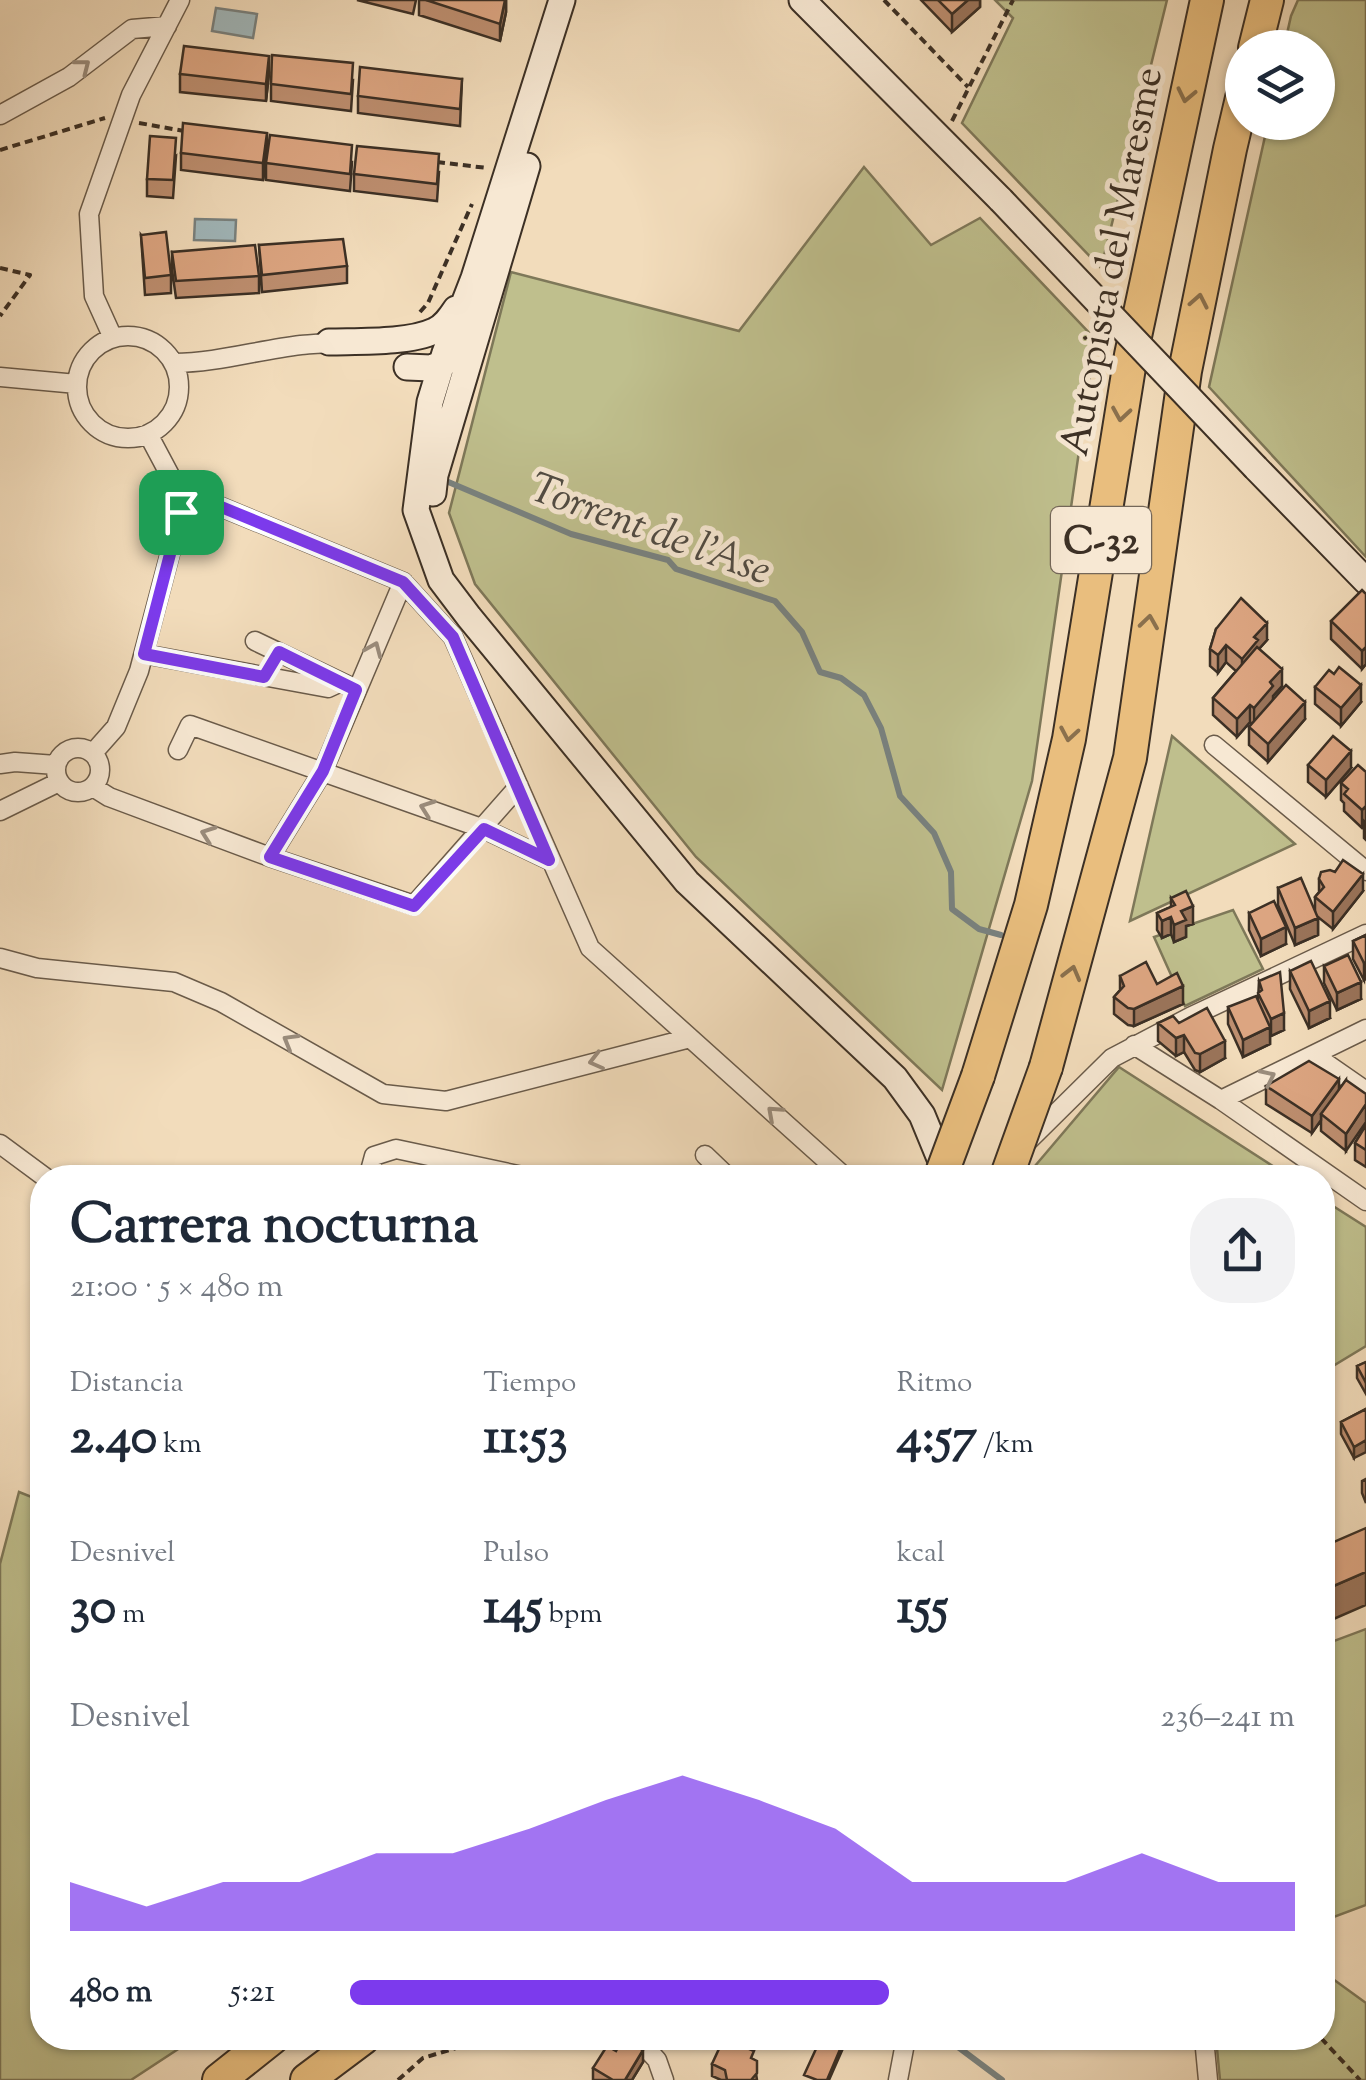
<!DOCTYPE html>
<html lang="es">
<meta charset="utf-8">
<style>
body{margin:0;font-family:"Sorts Mill Goudy",serif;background:#f2f2f3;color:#1f2937;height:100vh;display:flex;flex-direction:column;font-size:38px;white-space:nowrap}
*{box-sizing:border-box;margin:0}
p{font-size:32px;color:#747a83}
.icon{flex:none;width:55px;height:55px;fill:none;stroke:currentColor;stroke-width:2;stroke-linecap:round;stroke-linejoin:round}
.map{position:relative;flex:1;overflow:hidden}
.drawer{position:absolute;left:30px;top:1165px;width:1305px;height:885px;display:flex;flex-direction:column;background:#fff;border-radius:40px;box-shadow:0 2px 8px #0004}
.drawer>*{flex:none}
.fabs{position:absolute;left:1225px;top:30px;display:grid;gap:20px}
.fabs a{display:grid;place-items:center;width:110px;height:110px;border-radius:50%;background:#fff;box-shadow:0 2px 8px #0004;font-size:50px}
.pin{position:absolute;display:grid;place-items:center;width:85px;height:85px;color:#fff;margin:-42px;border-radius:20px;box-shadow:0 5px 15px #0006}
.round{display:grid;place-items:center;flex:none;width:105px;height:105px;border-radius:40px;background:#f2f2f3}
.overview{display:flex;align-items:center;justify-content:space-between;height:170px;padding:0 40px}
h1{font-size:55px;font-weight:700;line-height:75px}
.figures{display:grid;grid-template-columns:repeat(3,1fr);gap:15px;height:170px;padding:10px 40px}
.figures div{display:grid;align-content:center}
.figures b{font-size:50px;font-weight:700}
.figures small{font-size:28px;font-weight:400}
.figures p{font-size:28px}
.chart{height:280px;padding:20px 40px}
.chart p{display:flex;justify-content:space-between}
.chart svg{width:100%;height:180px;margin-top:10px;fill:#7c3aed;opacity:.7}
ul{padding:0 40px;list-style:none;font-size:32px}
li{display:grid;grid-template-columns:160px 120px 1fr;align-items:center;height:75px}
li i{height:25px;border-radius:12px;background:#7c3aed}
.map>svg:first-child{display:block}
.green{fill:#bfbf8d;stroke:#7e7859;stroke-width:2.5}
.water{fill:#a1b8bc;stroke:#798280;stroke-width:2.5}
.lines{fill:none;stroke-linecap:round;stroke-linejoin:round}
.stream{stroke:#798280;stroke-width:6}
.street-casing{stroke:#6a5b4a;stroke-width:21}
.secondary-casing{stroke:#3c3025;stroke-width:29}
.highway-casing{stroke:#3c3025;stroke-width:36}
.path{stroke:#3c3025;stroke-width:4;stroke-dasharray:8 5;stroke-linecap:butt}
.street{stroke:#f7e8d3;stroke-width:18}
.secondary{stroke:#f7e8d3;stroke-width:25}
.highway{stroke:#e9be7e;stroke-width:32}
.secondary-bridge-casing{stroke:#3c3025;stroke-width:29;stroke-linecap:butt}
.highway-bridge-casing{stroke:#3c3025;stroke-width:36;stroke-linecap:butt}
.secondary-bridge{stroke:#f7e8d3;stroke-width:25}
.highway-bridge{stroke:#e9be7e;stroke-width:32}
.wall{fill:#bd8e6f;stroke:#3c3025;stroke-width:2.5}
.shaded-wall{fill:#9a745a;stroke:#3c3025;stroke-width:2.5}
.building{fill:#dca581;stroke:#3c3025;stroke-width:2.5}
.oneway{stroke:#9a8c7c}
.oneway2{stroke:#8a704d}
.route-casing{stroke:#fff;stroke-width:20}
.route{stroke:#7c3aed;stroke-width:12}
.labels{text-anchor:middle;stroke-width:10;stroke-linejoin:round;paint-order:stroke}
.shield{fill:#f7e8d3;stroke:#746759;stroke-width:2.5}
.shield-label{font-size:38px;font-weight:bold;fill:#3c3025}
.street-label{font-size:40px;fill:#3c3025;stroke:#f7e8d3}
.water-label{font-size:42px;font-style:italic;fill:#504b43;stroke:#f7e8d3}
</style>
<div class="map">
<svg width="1366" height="2080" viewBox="0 0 1366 2080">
<rect width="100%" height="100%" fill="#f2dcbb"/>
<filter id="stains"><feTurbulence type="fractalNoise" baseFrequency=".002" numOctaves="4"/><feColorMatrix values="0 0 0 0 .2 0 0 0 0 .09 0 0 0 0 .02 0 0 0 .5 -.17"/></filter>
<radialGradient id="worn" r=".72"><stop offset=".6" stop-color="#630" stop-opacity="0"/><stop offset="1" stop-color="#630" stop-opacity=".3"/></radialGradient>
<path class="green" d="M 995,0 L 1167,0 L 1101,268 L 962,123 L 1013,18 Z
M 1298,0 L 1366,0 L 1366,557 L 1209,387 L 1268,123 L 1318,122 L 1318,48 L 1284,47 L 1291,16 Z
M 864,167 L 931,245 L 980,218 L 1095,339 L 1032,781 L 942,1090 L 696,857 L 475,584 L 449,513 L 511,272 L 739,331 Z
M 1172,736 L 1295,844 L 1130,921 Z
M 1233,910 L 1263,969 L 1185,1006 L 1154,937 Z
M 1119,1067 L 1290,1177 L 1035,1178 L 1029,1173 Z
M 1322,1199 L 1366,1227 L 1366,1346 L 1323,1372 Z
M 19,1492 L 42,1501 L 42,2038 L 195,2038 L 131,2080 L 0,2080 L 0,1564 Z
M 1366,1629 L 1366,1905 L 1323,1921 L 1323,1645 Z
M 1323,1965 L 1326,1974 L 1366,2003 L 1366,2080 L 1220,2080 L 1216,2038 L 1322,2038 Z"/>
<path class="water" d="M 216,8 L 257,14 L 253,38 L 212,31 Z
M 195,219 L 236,220 L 235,241 L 194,240 Z"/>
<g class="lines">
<path class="stream" d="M 446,481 L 571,534 L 668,560 L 676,569 L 775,601 L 802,632 L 820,672 L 841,678 L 864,695 L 881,728 L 900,796 L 934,833 L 951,872 L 952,909 L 979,929 L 1001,935
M 946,2038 L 1002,2080"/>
<g class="street-casing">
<path id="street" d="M 0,115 L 69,77 L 132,29 L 167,26
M77 387a51 51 0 1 1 102 0a51 51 0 1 1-102 0Z
M 113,338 L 94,296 L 89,214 L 131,95 L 180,0
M 174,363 C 216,363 258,350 301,345 C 315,344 327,342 341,345
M 0,377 L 77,384
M 181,512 L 214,504 L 403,582 L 453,637 L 590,948 L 846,1178
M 255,641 L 347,685
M 144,654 L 328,688 L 341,682
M 1214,745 L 1366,871
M56 770a22 22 0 1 1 44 0a22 22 0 1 1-44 0Z
M 178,750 L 190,725 L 484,829 L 549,860
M 93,753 L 116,727 L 139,671 L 181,512 L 173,481 L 148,434
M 0,764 L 15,762 L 56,765
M 93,787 L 109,797 L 270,857 L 414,905 L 519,786
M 0,811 L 59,782
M 270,857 L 323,771 L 403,582
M 0,958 L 37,968 L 174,982 L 221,1002 L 383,1094 L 446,1101 L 690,1038
M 1134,1045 L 1221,1100 L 1366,1201
M 1314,1055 L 1366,1091
M 1221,1100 L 1366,1029
M 0,1144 L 46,1178
M 1025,1144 L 1112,1058 L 1190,1017 L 1366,934
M 705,1155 L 729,1178
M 368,1178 L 374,1156 L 396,1149 L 532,1178
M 637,2038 L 657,2060 L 664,2080
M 1204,2038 L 1208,2080
M 898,2080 L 906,2038"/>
</g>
<g class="secondary-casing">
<path id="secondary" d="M 562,0 L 474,278 L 445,353 L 430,402 L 416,510 L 441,580 L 469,617 L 687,882 L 895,1078 L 922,1115 L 948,1178
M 802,0 L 1001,200
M 329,342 C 358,341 409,343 434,331 C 444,327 450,318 456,309
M 407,367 L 431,368 L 450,360
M 1256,468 L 1366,581
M 433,493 L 435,475 L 527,166"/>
</g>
<g class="highway-casing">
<path id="highway" d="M 1255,48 L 1267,0
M 1046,1067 L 1130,758 L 1185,371 L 1230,149 L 1242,98
M 978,1076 L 1031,905 L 1069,739 L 1131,355 L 1207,0
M 219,2080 L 272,2038
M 307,2080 L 363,2038"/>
</g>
<path class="path" d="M 884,0 L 968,87
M 952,121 L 1013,0
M 139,123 L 184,131
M 0,150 L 105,118
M 437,162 L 487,168
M 0,268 L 30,275 L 0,316
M 420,312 L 428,303 L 472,204
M 1321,2038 L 1360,2080
M 398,2080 L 423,2058 L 489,2038"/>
<use href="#street" class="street"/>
<use href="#secondary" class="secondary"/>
<use href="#highway" class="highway"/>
<g class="secondary-bridge-casing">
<path id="secondary-bridge" d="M 1001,200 L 1256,468"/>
</g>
<g class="highway-bridge-casing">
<path id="highway-bridge" d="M 940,1178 L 978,1076
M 1006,1178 L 1046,1067"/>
</g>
<use href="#secondary-bridge" class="secondary-bridge"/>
<use href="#highway-bridge" class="highway-bridge"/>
</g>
<path class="wall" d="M 357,0 L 416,0 L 413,14 Z
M 419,0 L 506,0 L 506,12 L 500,41 L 419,15 Z
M 921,0 L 980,0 L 980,7 L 952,32 Z
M 269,73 L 266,101 L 180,92 L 180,74 Z
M 462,79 L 460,126 L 358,113 L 358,96 Z
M 353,80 L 351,111 L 271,101 L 271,84 Z
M 267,151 L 263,180 L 181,170 L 181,153 Z
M 176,156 L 173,198 L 147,196 L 147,179 Z
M 352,162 L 350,191 L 266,180 L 266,163 Z
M 439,172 L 437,201 L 354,191 L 354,174 Z
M 141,235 L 171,275 L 171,293 L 145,295 Z
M 259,245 L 347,266 L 347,283 L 262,292 Z
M 172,252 L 259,276 L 259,293 L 176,298 L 172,270 Z
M 1366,594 L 1366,664 L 1362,669 L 1331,639 L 1331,621 Z
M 1216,629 L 1267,640 L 1259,649 L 1282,686 L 1273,696 L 1273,699 L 1305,719 L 1268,762 L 1249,745 L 1249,727 L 1252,724 L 1250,722 L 1237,737 L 1213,715 L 1213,698 L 1236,671 L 1226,662 L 1218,673 L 1210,666 L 1210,649 Z
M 1315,687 L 1361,702 L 1341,726 L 1315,704 Z
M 1308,765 L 1351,768 L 1326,797 L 1308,782 Z
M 1366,772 L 1366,840 L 1364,838 L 1364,826 L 1362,828 L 1344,811 L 1344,803 L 1341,800 L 1341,783 Z
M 1319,879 L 1363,891 L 1333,929 L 1318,917 L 1318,935 L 1295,945 L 1278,905 L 1278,888 L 1315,910 L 1315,897 L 1319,892 Z
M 1171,898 L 1193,924 L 1186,926 L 1186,937 L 1174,942 L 1171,934 L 1162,938 L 1157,930 L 1157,913 L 1171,907 Z
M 1249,913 L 1286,944 L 1261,956 L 1249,930 Z
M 1366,935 L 1364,980 L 1353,959 L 1353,941 Z
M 1324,966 L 1361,999 L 1337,1010 L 1324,983 Z
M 1290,971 L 1330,1018 L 1309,1028 L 1290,989 Z
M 1120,976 L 1157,984 L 1183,1004 L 1134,1026 L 1128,1025 L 1114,1014 L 1114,997 L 1120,990 Z
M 1259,981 L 1284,1030 L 1271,1036 L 1270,1034 L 1270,1044 L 1243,1057 L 1228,1024 L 1228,1007 L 1258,1001 Z
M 1158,1023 L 1179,1023 L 1225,1058 L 1200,1072 L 1195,1070 L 1184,1052 L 1176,1056 L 1158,1041 Z
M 1346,1080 L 1346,1151 L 1321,1131 L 1321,1120 L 1312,1133 L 1266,1104 L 1266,1086 L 1339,1090 Z
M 1366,1125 L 1366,1167 L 1355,1160 L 1355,1143 Z
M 1366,1362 L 1366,1394 L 1357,1378 L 1357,1366 Z
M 1366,1409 L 1354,1458 L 1341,1434 L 1341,1422 Z
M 1366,1479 L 1366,1503 L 1362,1493 L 1362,1481 Z
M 964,2038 L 981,2038 L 976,2045 Z
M 616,2051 L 643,2062 L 632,2080 L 593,2080 L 593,2068 Z
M 754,2060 L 757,2080 L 721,2080 L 712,2076 L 712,2064 Z"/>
<path class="shaded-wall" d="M 505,0 L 506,0 L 506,12 L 500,41 L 500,24 Z
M 968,0 L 980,0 L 980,7 L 952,32 L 952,14 Z
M 269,56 L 269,73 L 266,101 L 266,84 Z
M 267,133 L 267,151 L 263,180 L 263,163 Z
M 1267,623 L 1267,640 L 1258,650 L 1242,676 L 1242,659 L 1254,637 Z
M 1226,645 L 1226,662 L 1218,673 L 1218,655 Z
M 1366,647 L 1366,664 L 1362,669 L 1362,651 Z
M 1282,669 L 1282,686 L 1273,696 L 1273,703 L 1254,725 L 1254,708 L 1270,682 Z
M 1361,685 L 1361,702 L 1341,726 L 1341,708 Z
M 1305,702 L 1305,719 L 1268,762 L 1268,744 Z
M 1250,705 L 1250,722 L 1237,737 L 1237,719 Z
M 1351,751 L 1351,768 L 1326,797 L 1326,780 Z
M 1366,806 L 1366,823 L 1364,821 L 1362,828 L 1362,810 Z
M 1363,874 L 1363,891 L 1333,929 L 1333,912 Z
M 1193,906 L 1193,924 L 1186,926 L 1186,937 L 1174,942 L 1174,925 L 1181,911 Z
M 1171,917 L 1171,934 L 1162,938 L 1162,921 Z
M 1318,918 L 1318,935 L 1295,945 L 1295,928 Z
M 1286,927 L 1286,944 L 1261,956 L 1261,939 Z
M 1366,962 L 1366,979 L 1364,980 L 1364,963 Z
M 1361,982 L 1361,999 L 1337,1010 L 1337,993 Z
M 1183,986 L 1183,1004 L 1134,1026 L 1134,1009 Z
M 1330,1001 L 1330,1018 L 1309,1028 L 1309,1011 Z
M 1284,1013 L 1284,1030 L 1271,1036 L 1271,1019 Z
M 1270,1027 L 1270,1044 L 1243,1057 L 1243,1040 Z
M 1184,1035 L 1184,1052 L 1176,1056 L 1176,1038 Z
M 1225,1041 L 1225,1058 L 1200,1072 L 1200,1054 Z
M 1339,1079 L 1339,1096 L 1321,1114 L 1321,1120 L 1312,1133 L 1312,1116 Z
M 1366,1104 L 1366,1122 L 1346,1151 L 1346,1134 Z
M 1366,1440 L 1366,1452 L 1354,1458 L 1354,1447 Z
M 1366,1572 L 1366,1605 L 1322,1624 L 1322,1591 Z
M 844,2040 L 844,2046 L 829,2080 L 827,2080 Z
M 643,2050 L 643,2062 L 632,2080 L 625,2080 Z"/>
<path class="building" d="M 426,0 L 505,0 L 500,24 Z
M 938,0 L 968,0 L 952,14 Z
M 184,46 L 269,56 L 266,84 L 180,74 Z
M 272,55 L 353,63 L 351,94 L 271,84 Z
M 360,67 L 462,79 L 460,109 L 358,96 Z
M 183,123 L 267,133 L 263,163 L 181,153 Z
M 270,135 L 352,145 L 350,174 L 266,163 Z
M 150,136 L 176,138 L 173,180 L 147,179 Z
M 357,146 L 439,154 L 437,184 L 354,174 Z
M 166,232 L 171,275 L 145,278 L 141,235 Z
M 343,239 L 347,266 L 262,275 L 259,245 Z
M 255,245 L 259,276 L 176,281 L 172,252 Z
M 1362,590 L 1366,594 L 1366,647 L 1362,651 L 1331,621 Z
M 1241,598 L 1267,623 L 1254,637 L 1258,640 L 1242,659 L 1226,645 L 1218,655 L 1210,649 L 1216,629 Z
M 1257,647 L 1282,669 L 1270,682 L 1273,686 L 1254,708 L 1250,705 L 1237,719 L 1213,698 Z
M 1339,667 L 1361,685 L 1341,708 L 1315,687 L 1329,670 L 1334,674 Z
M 1286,685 L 1305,702 L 1268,744 L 1249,727 Z
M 1333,736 L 1351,751 L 1326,780 L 1308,765 Z
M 1358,765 L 1366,772 L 1366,806 L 1362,810 L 1344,794 L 1348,789 L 1341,783 Z
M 1343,860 L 1363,874 L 1333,912 L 1315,897 L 1324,887 L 1319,879 L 1321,872 L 1330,870 L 1335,872 Z
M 1301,878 L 1318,918 L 1295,928 L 1278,888 Z
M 1186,891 L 1193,906 L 1181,911 L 1186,920 L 1174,925 L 1171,917 L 1162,921 L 1157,913 L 1175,905 L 1171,898 Z
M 1274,901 L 1286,927 L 1261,939 L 1249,913 Z
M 1366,935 L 1366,962 L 1364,963 L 1353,941 Z
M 1348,955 L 1361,982 L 1337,993 L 1324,966 Z
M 1311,961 L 1330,1001 L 1309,1011 L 1290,971 Z
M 1146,962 L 1157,984 L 1177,973 L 1183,986 L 1134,1009 L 1128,1008 L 1114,997 L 1124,986 L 1120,976 Z
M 1280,972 L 1284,1013 L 1271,1019 L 1258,993 L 1262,990 L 1259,981 Z
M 1256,996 L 1270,1027 L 1243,1040 L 1228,1007 Z
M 1207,1008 L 1225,1041 L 1200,1054 L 1195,1053 L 1184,1035 L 1176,1038 L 1158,1023 L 1173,1016 L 1179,1023 Z
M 1309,1061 L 1339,1079 L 1312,1116 L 1266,1086 Z
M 1346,1080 L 1366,1094 L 1366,1104 L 1346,1134 L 1321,1114 Z
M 1366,1125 L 1366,1150 L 1355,1143 Z
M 1366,1362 L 1366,1383 L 1357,1366 Z
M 1366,1409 L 1366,1440 L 1354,1447 L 1341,1422 Z
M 1366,1528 L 1366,1572 L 1322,1591 L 1322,1547 Z
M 724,2038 L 754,2051 L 751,2058 L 757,2061 L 757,2073 L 751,2080 L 727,2080 L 725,2070 L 712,2064 Z
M 821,2038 L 838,2038 L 844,2040 L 827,2080 L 817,2080 L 804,2075 Z
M 622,2040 L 643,2050 L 625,2080 L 613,2080 L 593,2068 L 607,2046 L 616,2051 Z"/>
<defs><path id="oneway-chevron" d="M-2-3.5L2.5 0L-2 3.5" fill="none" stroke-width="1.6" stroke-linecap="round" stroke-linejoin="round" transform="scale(2.5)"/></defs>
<g class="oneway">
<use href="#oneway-chevron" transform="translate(83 66) rotate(-38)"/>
<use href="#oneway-chevron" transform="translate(374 649) rotate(-67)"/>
<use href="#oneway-chevron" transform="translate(427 808) rotate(-160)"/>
<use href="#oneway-chevron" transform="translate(208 834) rotate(-160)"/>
<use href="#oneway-chevron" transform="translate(290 1041) rotate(-150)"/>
<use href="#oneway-chevron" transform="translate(596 1061) rotate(166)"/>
<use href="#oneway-chevron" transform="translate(1268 1077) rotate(-26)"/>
<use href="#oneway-chevron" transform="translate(774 1113) rotate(-138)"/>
</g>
<g class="oneway2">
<use href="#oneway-chevron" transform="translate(1186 95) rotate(102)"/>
<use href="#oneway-chevron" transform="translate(1199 301) rotate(-79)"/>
<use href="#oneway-chevron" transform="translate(1121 414) rotate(99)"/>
<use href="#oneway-chevron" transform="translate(1149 622) rotate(-82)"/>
<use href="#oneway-chevron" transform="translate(1069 734) rotate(100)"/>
<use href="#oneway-chevron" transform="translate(1072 973) rotate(-75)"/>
</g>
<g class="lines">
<g class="route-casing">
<path id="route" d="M 214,504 L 403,582 L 453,637 L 549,860 L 484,829 L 414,906 L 270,857 L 323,771 L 356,690 L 279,652 L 264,677 L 144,654 L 181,512 Z"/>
</g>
<use href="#route" class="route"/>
</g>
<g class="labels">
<rect class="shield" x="1051" y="507" width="100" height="66" rx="8"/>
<g class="shield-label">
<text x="1101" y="553">C-32</text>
</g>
<g class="street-label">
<text transform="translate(1110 261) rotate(-79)" y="14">Autopista del Maresme</text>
</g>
<g class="water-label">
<text transform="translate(651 527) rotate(20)" y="15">Torrent de l'Ase</text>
</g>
</g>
<rect width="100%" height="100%" filter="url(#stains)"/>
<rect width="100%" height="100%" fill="url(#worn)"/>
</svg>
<div class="fabs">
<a><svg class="icon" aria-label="layers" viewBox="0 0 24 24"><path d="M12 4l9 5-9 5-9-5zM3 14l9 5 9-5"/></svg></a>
</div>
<div class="pin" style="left:181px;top:512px;background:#1e9e55"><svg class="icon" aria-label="arrive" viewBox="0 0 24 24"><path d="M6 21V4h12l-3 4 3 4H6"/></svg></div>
<section class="drawer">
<div class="overview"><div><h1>Carrera nocturna</h1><p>21:00 · 5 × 480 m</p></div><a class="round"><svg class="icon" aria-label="share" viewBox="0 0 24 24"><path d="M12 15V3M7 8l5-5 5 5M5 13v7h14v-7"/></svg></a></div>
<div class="figures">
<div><p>Distancia</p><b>2.40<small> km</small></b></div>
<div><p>Tiempo</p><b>11:53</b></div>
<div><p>Ritmo</p><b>4:57<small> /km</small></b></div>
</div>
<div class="figures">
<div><p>Desnivel</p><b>30<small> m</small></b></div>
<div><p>Pulso</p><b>145<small> bpm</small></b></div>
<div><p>kcal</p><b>155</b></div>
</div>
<div class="chart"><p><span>Desnivel</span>236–241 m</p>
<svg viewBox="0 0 160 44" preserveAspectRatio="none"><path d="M0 44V32L10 38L20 32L30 32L40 25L50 25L60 19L70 12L80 6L90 12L100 19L110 32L120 32L130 32L140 25L150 32L160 32V44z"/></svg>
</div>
<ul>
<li><b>480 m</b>5:21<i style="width:57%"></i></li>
</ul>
</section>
</div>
